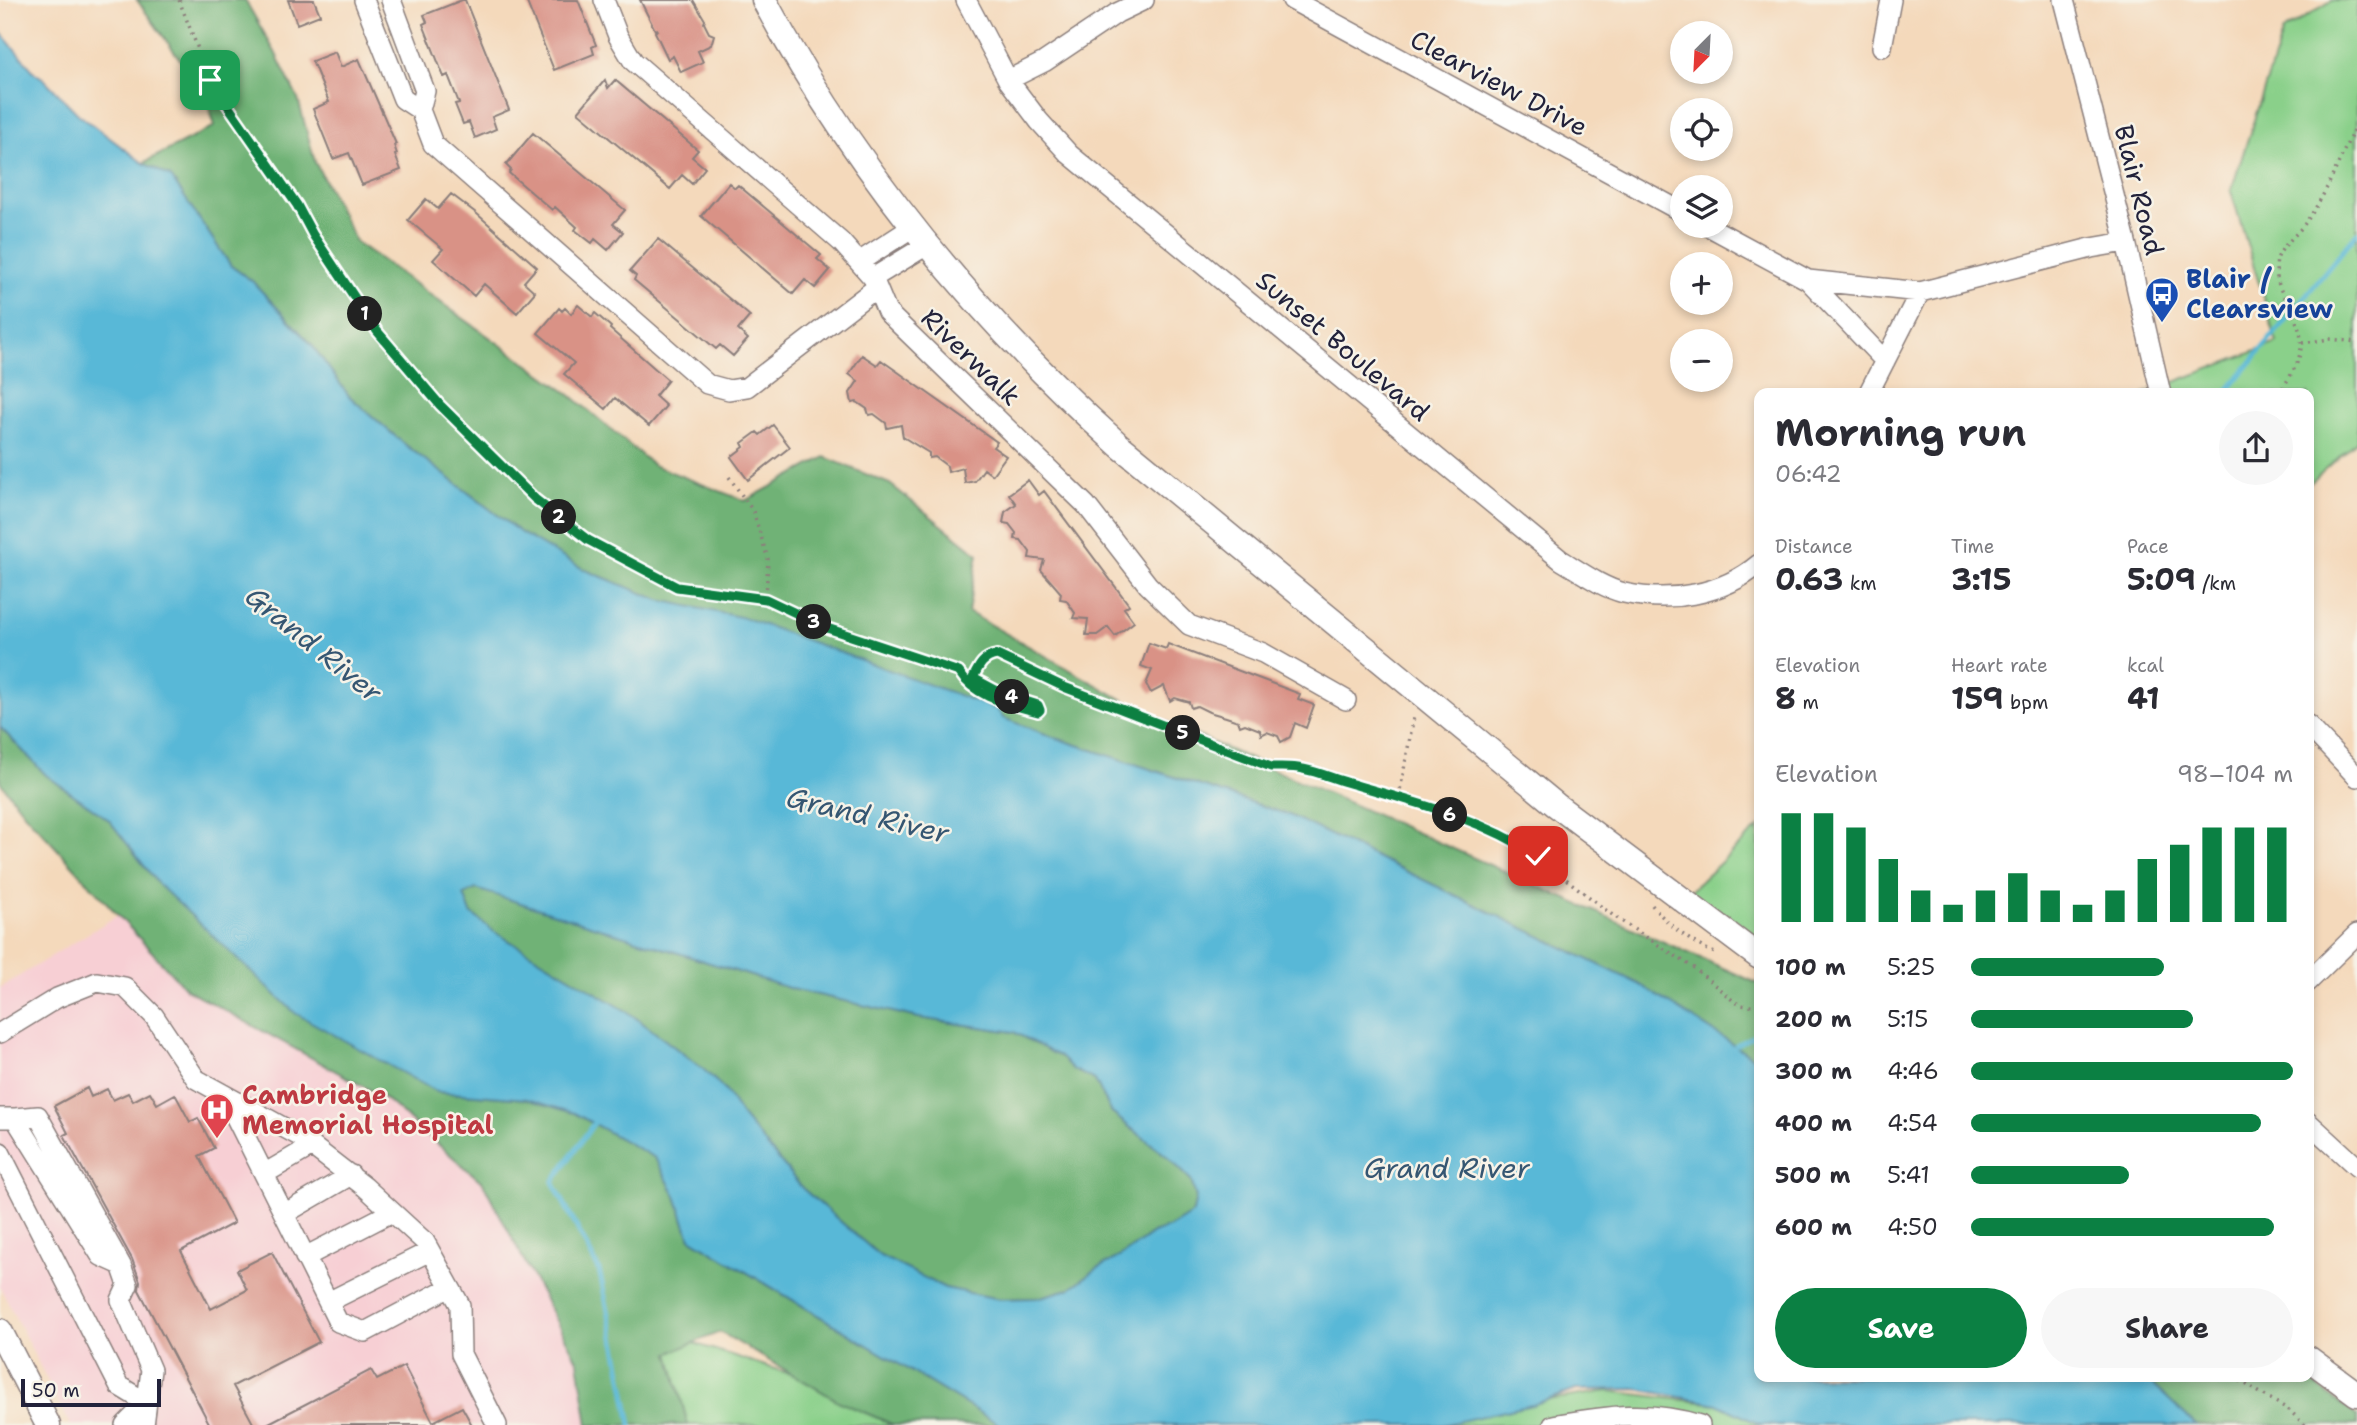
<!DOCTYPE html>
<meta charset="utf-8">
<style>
body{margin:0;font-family:"Shantell Sans",sans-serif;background:#f7f7f7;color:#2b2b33;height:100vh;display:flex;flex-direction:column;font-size:26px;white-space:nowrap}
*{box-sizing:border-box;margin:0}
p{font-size:23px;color:#7c7c81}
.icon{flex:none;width:38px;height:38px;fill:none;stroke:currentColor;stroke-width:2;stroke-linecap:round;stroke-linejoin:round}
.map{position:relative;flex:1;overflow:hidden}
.panel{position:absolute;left:1754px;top:388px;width:560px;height:994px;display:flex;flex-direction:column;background:#fff;border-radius:14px;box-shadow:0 4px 10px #0003}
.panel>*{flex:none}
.needle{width:46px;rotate:204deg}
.fabs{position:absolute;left:1670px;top:21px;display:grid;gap:14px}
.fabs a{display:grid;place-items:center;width:63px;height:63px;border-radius:50%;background:#fff;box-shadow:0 4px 10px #0003;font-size:35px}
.scale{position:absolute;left:21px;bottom:18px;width:140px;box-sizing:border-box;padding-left:7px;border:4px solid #22223b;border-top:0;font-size:19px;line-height:24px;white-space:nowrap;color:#22223b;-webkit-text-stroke:5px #f7f3e8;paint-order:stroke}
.pin{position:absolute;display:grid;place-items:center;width:60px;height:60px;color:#fff;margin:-30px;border-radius:14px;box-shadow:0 4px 10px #0006}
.km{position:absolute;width:35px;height:35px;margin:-18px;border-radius:50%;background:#222;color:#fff;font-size:19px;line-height:35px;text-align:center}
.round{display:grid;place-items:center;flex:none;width:74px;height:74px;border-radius:37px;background:#f7f7f7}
.headline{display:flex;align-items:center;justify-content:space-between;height:119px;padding:0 21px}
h1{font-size:38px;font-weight:700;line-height:52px}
.figures{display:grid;grid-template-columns:repeat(3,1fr);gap:10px;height:119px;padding:7px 21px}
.figures div{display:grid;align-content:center}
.figures b{font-size:30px;font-weight:700}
.figures small{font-size:19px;font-weight:400}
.figures p{font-size:19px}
.chart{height:196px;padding:14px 21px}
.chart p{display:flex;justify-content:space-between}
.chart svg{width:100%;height:126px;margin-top:7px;stroke:#0b8043;stroke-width:6}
.primary-button{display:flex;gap:14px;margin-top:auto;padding:14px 21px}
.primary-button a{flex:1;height:80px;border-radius:42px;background:#0b8043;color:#fff;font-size:28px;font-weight:700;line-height:80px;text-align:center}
.primary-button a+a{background:#f7f7f7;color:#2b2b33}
ul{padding:0 21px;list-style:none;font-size:23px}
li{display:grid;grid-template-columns:112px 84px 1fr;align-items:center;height:52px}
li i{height:18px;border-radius:9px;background:#0b8043}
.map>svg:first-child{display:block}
.built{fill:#f7cfd4}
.green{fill:#8ad08a;stroke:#567962;stroke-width:2}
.forest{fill:#6fb276;stroke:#486a58;stroke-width:2}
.water{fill:#59b8d7;stroke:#3e6d89;stroke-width:2;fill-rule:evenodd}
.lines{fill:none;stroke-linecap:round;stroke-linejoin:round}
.stream{stroke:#59b8d7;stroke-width:5}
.building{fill:#d99286}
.minor-casing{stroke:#8b7e7b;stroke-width:22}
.major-casing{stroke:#8b7e7b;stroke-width:27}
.path{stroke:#8b7e7b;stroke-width:3.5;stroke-dasharray:2 5;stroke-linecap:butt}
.minor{stroke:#fff;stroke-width:19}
.major{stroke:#fff;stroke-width:24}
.route-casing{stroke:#fff;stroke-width:14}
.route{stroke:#0b8043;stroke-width:9}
.labels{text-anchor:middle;stroke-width:5;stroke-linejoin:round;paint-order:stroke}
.street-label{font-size:26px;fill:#22223b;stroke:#f7f3e8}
.transit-label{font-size:26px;font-weight:bold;fill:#164399;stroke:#f7f3e8;text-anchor:start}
.health-label{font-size:26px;font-weight:bold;fill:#be3a42;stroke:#f7f3e8;text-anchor:start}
.water-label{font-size:28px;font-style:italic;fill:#355672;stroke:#f7f3e8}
</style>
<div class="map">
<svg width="2357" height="1425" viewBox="0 0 2357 1425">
<rect width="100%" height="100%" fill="#f7f3e8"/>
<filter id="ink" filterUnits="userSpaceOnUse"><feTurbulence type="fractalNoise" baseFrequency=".0143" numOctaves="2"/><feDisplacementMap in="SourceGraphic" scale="14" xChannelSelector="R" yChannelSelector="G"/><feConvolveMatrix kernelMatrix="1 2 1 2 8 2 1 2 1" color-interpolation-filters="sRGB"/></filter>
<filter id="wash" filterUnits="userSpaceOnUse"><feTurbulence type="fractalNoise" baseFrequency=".00686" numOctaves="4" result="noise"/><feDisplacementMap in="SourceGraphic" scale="28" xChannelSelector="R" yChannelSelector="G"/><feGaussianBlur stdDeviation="1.57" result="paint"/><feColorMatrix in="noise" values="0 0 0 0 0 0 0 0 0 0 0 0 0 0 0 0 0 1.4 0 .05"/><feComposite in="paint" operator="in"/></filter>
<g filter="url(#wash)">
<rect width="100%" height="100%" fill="#f4d9bb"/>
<path class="built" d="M 118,915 L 186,989 L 383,1097 L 483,1183 L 578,1362 L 588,1425 L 70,1425 L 0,1287 L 0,988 Z"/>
<path class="green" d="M 2333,0 L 2357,0 L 2357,441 L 2308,485 L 2308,394 L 2143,394 L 2277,343 L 2231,191 L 2283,31 Z
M 1759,827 L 1759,943 L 1687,894 Z
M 659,1332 L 850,1393 L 923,1425 L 680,1425 Z
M 1608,1391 L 1717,1404 L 1771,1425 L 1383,1425 Z"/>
<path class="forest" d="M 137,0 L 245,0 L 275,52 L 298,99 L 315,162 L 356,242 L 568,393 L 653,465 L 745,501 L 825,457 L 890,484 L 978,554 L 968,612 L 1148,714 L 1759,984 L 1759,1061 L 1639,984 L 1289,815 L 1053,737 L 1003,718 L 996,709 L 745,619 L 659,600 L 585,570 L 521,533 L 403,443 L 349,396 L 312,345 L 252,281 L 231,266 L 171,177 L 143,163 L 215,126 L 205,94 Z
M 0,727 L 46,775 L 109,820 L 159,885 L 437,1092 L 527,1099 L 574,1113 L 655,1158 L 676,1196 L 690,1238 L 1000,1425 L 894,1425 L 840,1402 L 720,1332 L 669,1353 L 688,1425 L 588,1425 L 578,1362 L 483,1183 L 383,1097 L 186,989 L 26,815 L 0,782 Z
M 476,888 L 792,989 L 919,1018 L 1014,1032 L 1059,1056 L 1074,1070 L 1095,1080 L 1112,1113 L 1168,1157 L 1191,1180 L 1196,1197 L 1193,1213 L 1170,1227 L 1153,1233 L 1121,1256 L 1098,1268 L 1069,1289 L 1037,1298 L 999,1299 L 945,1288 L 880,1256 L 802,1188 L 742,1116 L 724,1089 L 703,1069 L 628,1012 L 493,931 L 471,913 L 464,895 Z
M 2145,1377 L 2305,1377 L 2357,1416 L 2357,1425 L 2196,1425 Z"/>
<path class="water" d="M 0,32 L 35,73 L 44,79 L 78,114 L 143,163 L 171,177 L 231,266 L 252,281 L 312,345 L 349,396 L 403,443 L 521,533 L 585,570 L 659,600 L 745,618 L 997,709 L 1003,718 L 1053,737 L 1289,815 L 1639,984 L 1759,1061 L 1759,1377 L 2145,1377 L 2196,1425 L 1761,1425 L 1717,1404 L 1637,1389 L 1576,1390 L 1532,1405 L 1443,1425 L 1000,1425 L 690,1238 L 676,1196 L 655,1158 L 574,1113 L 527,1099 L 437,1092 L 295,1013 L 159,885 L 109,820 L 46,775 L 0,727 ZM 476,889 L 792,989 L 919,1018 L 1014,1032 L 1059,1056 L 1074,1070 L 1095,1080 L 1112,1113 L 1168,1157 L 1191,1180 L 1196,1197 L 1193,1213 L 1170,1227 L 1153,1233 L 1121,1256 L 1098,1268 L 1069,1289 L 1037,1298 L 999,1299 L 945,1288 L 880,1256 L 802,1188 L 742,1116 L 724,1089 L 703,1069 L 628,1012 L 493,931 L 471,913 L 464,895 Z"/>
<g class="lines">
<path class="stream" d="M 2225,394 L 2357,233
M 1736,1045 L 1759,1033
M 596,1120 L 553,1182 L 599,1270 L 616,1346 L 631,1425"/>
</g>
<g id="blocks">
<path class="building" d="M 288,0 L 314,0 L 320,15 L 297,24 Z
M 462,0 L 465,0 L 509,110 L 492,117 L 496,129 L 475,138 L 469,122 L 463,124 L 455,104 L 459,103 L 448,75 L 444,77 L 423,24 L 427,22 L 424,15 Z
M 526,0 L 578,0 L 596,45 L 592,47 L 594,54 L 554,70 Z
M 640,0 L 693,0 L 705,20 L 704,23 L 709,33 L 714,35 L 711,45 L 698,51 L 703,62 L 681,72 L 673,56 L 668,59 L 655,32 L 658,29 L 655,30 Z
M 335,52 L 341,67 L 359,59 L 396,144 L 394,145 L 397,154 L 395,155 L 401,170 L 362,185 L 349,153 L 333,159 L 313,109 L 329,102 L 312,61 Z
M 605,80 L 608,88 L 615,80 L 698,150 L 692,157 L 705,168 L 692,184 L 682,175 L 670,189 L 578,112 Z
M 533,133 L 625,210 L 613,224 L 623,232 L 608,250 L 595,239 L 592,243 L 575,230 L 577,227 L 555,207 L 552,210 L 509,173 L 511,170 L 506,165 Z
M 729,183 L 735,188 L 738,185 L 821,255 L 817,259 L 830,270 L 815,288 L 805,280 L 793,294 L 701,216 Z
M 451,194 L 476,213 L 537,267 L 524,282 L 535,292 L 517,313 L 484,284 L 474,296 L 433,260 L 443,249 L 408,220 L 426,199 L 438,209 Z
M 658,239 L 750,316 L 738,330 L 748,339 L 733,356 L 720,345 L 716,349 L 634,280 L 636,276 L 630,271 Z
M 578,305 L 592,317 L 595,313 L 611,327 L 610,329 L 668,380 L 655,396 L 666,406 L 649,426 L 615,398 L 606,409 L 564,374 L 574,363 L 538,333 L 559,308 L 562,311 L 565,308 L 571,314 Z
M 862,355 L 877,365 L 881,360 L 997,442 L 993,447 L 1006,456 L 992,475 L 984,469 L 975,481 L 965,483 L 963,468 L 948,472 L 947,466 L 935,457 L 929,458 L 929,453 L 903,437 L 901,425 L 887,428 L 886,423 L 874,414 L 869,415 L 867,409 L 857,402 L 852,403 L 850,393 L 858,381 L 849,374 Z
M 773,425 L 790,447 L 748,480 L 731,457 L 744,447 L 742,443 L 757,432 L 760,435 Z
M 1028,480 L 1039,495 L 1044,491 L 1129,605 L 1124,608 L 1134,622 L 1115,636 L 1108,627 L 1097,635 L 1086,635 L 1088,619 L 1073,618 L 1075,613 L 1066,600 L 1060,599 L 1061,593 L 1041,570 L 1044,560 L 1029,558 L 1030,552 L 1021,540 L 1015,539 L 1016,533 L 1009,524 L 1003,523 L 1005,512 L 1016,504 L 1009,494 Z
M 1149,643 L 1166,649 L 1168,644 L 1300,694 L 1298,699 L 1314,705 L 1306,728 L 1295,723 L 1290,737 L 1281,742 L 1278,736 L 1267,732 L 1261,735 L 1260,730 L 1245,724 L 1240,726 L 1238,721 L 1226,717 L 1209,712 L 1197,706 L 1191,708 L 1189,702 L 1175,698 L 1170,701 L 1164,686 L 1151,693 L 1146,684 L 1152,670 L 1141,666 Z
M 87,1088 L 91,1097 L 107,1089 L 113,1100 L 128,1093 L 133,1101 L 150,1092 L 157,1104 L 175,1094 L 190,1122 L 198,1118 L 214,1148 L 199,1156 L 234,1223 L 181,1251 L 211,1309 L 247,1290 L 237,1270 L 272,1252 L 319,1342 L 233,1386 L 254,1425 L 210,1425 L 139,1290 L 140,1281 L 132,1259 L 64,1135 L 68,1133 L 54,1106 Z
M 404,1366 L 433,1422 L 462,1407 L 472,1425 L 265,1425 L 371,1370 L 377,1380 Z"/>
</g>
</g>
<g filter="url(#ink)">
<use href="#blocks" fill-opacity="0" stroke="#8b7e7b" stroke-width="2"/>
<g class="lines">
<g class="minor-casing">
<path id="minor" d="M 364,0 L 403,99 L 420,110 L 433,144 L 707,384 L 729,390 L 747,387 L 876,288
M 391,0 L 425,91 L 420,110
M 604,0 L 618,36 L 633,61 L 841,242 L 873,278 L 887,312 L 1086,505 L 1148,585 L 1189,625 L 1263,653 L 1346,700
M 966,0 L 1008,80 L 1039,121 L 1069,154 L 1561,560 C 1581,572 1601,587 1624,593 C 1671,603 1722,595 1759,564
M 1292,0 L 1682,212
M 2064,0 L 2126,242 L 2161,394
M 1882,47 L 1891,0
M 1008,80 L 1044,62 L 1117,13 L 1144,0
M 1708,226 L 1808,280 L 1885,361
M 859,262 L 913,227
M 873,278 L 927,245
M 1808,280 L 1920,292 L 2091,248 L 2126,242
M 1868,394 L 1920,292
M 2308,725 L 2357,777
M 2308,982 L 2357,934
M 0,1033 L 57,998 L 97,982 L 125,987 L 154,1016 L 196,1079 L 299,1136 L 365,1187 L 425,1242 L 460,1305 L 461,1354 L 497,1425
M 225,1096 L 338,1322 L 365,1332 L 450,1287
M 0,1118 L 15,1118 L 101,1256 L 121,1265 L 128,1285 L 121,1300 L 151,1370 L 144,1425
M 15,1118 L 38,1116 L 121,1265
M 2308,1122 L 2357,1167
M 0,1152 L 119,1386 L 147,1403
M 264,1174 L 312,1146
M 284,1214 L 351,1175
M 305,1257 L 392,1212
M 328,1302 L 430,1251
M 125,1425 L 147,1403
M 1553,1425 C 1607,1416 1647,1409 1700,1425"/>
</g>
<g class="major-casing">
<path id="major" d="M 764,0 C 854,169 978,318 1120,446 L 1556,805 L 1759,957
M 0,1331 L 48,1425
M 2308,1358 L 2357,1394"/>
</g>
<path class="path" d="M 179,0 L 210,80 L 297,205 L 313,235 L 377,331 L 440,405 L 535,499 L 588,540 L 677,587 L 766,599 L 787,611 L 860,641 L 959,672 C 975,698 1010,704 1038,712 L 1040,710 L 1038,705 L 1003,694 L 973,678 C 979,666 983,657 997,655 L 1064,687 L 1271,767 L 1302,768 L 1399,796 L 1486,828 L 1522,845 L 1615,917 L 1694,968 L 1735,1002 L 1741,1005 L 1759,1007
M 2302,343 L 2330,339 L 2357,342
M 2279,394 C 2289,378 2303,359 2301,340 C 2299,312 2271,291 2277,260 C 2280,247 2298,234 2306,222 C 2328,192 2341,156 2357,122
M 729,477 L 753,511 L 768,559 L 766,598
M 1399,796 L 1414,716
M 1652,905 C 1667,924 1692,944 1715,953
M 2234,1377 L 2289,1410 L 2305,1425"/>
<use href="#minor" class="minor"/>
<use href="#major" class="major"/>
</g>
</g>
<g class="lines" filter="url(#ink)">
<g class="route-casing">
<path id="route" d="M 210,80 L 297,205 L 313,235 L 377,331 L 440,405 L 535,499 L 588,540 L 677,587 L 766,599 L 827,628 L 959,672 C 975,698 1010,704 1038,712 L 1040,710 L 1038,705 L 1003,694 L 973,678 C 979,666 983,657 997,655 L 1064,687 L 1271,767 C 1282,767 1293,766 1303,769 C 1319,772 1334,779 1349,783 C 1413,802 1482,818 1538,856"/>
</g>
<use href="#route" class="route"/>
</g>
<defs>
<g id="bus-pin" transform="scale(1.75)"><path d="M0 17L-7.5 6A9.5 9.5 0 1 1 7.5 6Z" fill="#1a4fb4" stroke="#f7f3e8"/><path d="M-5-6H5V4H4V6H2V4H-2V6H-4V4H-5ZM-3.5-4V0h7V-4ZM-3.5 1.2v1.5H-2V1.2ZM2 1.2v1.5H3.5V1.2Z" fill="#fff"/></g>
<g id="hospital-pin" transform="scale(1.75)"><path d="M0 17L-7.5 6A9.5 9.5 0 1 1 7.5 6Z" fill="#e0444e" stroke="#f7f3e8"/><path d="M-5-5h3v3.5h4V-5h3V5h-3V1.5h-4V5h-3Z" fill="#fff"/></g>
</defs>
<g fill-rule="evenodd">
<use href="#bus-pin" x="2162" y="294"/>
<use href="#hospital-pin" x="217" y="1110"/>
</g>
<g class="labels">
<g class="street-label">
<text transform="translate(1499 83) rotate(28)" y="9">Clearview Drive</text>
<text transform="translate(2139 190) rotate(76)" y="9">Blair Road</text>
<text transform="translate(1343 346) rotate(40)" y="9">Sunset Boulevard</text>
<text transform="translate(971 357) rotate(44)" y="9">Riverwalk</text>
</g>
<g class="transit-label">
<text x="2186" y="288">Blair /<tspan x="2186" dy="30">Clearsview</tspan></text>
</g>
<g class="health-label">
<text x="242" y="1104">Cambridge<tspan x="242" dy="30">Memorial Hospital</tspan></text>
</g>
<g class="water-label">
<text transform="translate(314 644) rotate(39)" y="10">Grand River</text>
<text transform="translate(868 815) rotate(13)" y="10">Grand River</text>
<text x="1447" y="1178">Grand River</text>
</g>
</g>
</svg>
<div class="fabs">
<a><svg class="needle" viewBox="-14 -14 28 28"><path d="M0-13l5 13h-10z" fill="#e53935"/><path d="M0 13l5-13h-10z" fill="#7c7c81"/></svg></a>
<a><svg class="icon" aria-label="locate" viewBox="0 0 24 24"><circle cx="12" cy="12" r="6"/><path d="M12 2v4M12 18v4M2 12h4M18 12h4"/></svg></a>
<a><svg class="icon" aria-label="layers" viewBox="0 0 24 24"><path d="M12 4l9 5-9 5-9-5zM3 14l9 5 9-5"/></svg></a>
<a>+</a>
<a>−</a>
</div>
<div class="scale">50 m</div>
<div class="pin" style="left:210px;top:80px;background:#1e9e55"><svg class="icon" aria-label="arrive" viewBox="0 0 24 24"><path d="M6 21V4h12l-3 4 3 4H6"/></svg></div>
<div class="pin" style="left:1538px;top:856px;background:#d93025"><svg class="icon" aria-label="check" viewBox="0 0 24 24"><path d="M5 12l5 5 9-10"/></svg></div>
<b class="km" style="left:365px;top:314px">1</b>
<b class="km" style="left:559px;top:517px">2</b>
<b class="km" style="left:814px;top:622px">3</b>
<b class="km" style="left:1012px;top:697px">4</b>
<b class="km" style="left:1183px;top:733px">5</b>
<b class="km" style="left:1450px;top:815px">6</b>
<section class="panel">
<div class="headline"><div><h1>Morning run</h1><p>06:42</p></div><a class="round"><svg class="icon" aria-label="share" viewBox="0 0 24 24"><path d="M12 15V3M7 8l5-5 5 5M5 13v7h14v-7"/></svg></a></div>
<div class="figures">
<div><p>Distance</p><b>0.63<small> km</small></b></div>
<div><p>Time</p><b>3:15</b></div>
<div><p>Pace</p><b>5:09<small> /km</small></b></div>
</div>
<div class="figures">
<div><p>Elevation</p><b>8<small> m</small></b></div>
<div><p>Heart rate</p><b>159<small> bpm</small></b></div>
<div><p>kcal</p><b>41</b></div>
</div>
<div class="chart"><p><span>Elevation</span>98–104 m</p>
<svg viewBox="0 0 160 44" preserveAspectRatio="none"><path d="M5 44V6M15 44V6M25 44V11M35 44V22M45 44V33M55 44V38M65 44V33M75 44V27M85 44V33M95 44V38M105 44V33M115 44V22M125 44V17M135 44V11M145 44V11M155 44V11"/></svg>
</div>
<ul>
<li><b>100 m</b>5:25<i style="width:60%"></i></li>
<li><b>200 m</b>5:15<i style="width:69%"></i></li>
<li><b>300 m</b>4:46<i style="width:100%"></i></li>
<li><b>400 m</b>4:54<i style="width:90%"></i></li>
<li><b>500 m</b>5:41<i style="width:49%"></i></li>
<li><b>600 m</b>4:50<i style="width:94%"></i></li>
</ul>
<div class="primary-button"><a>Save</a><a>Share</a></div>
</section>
</div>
